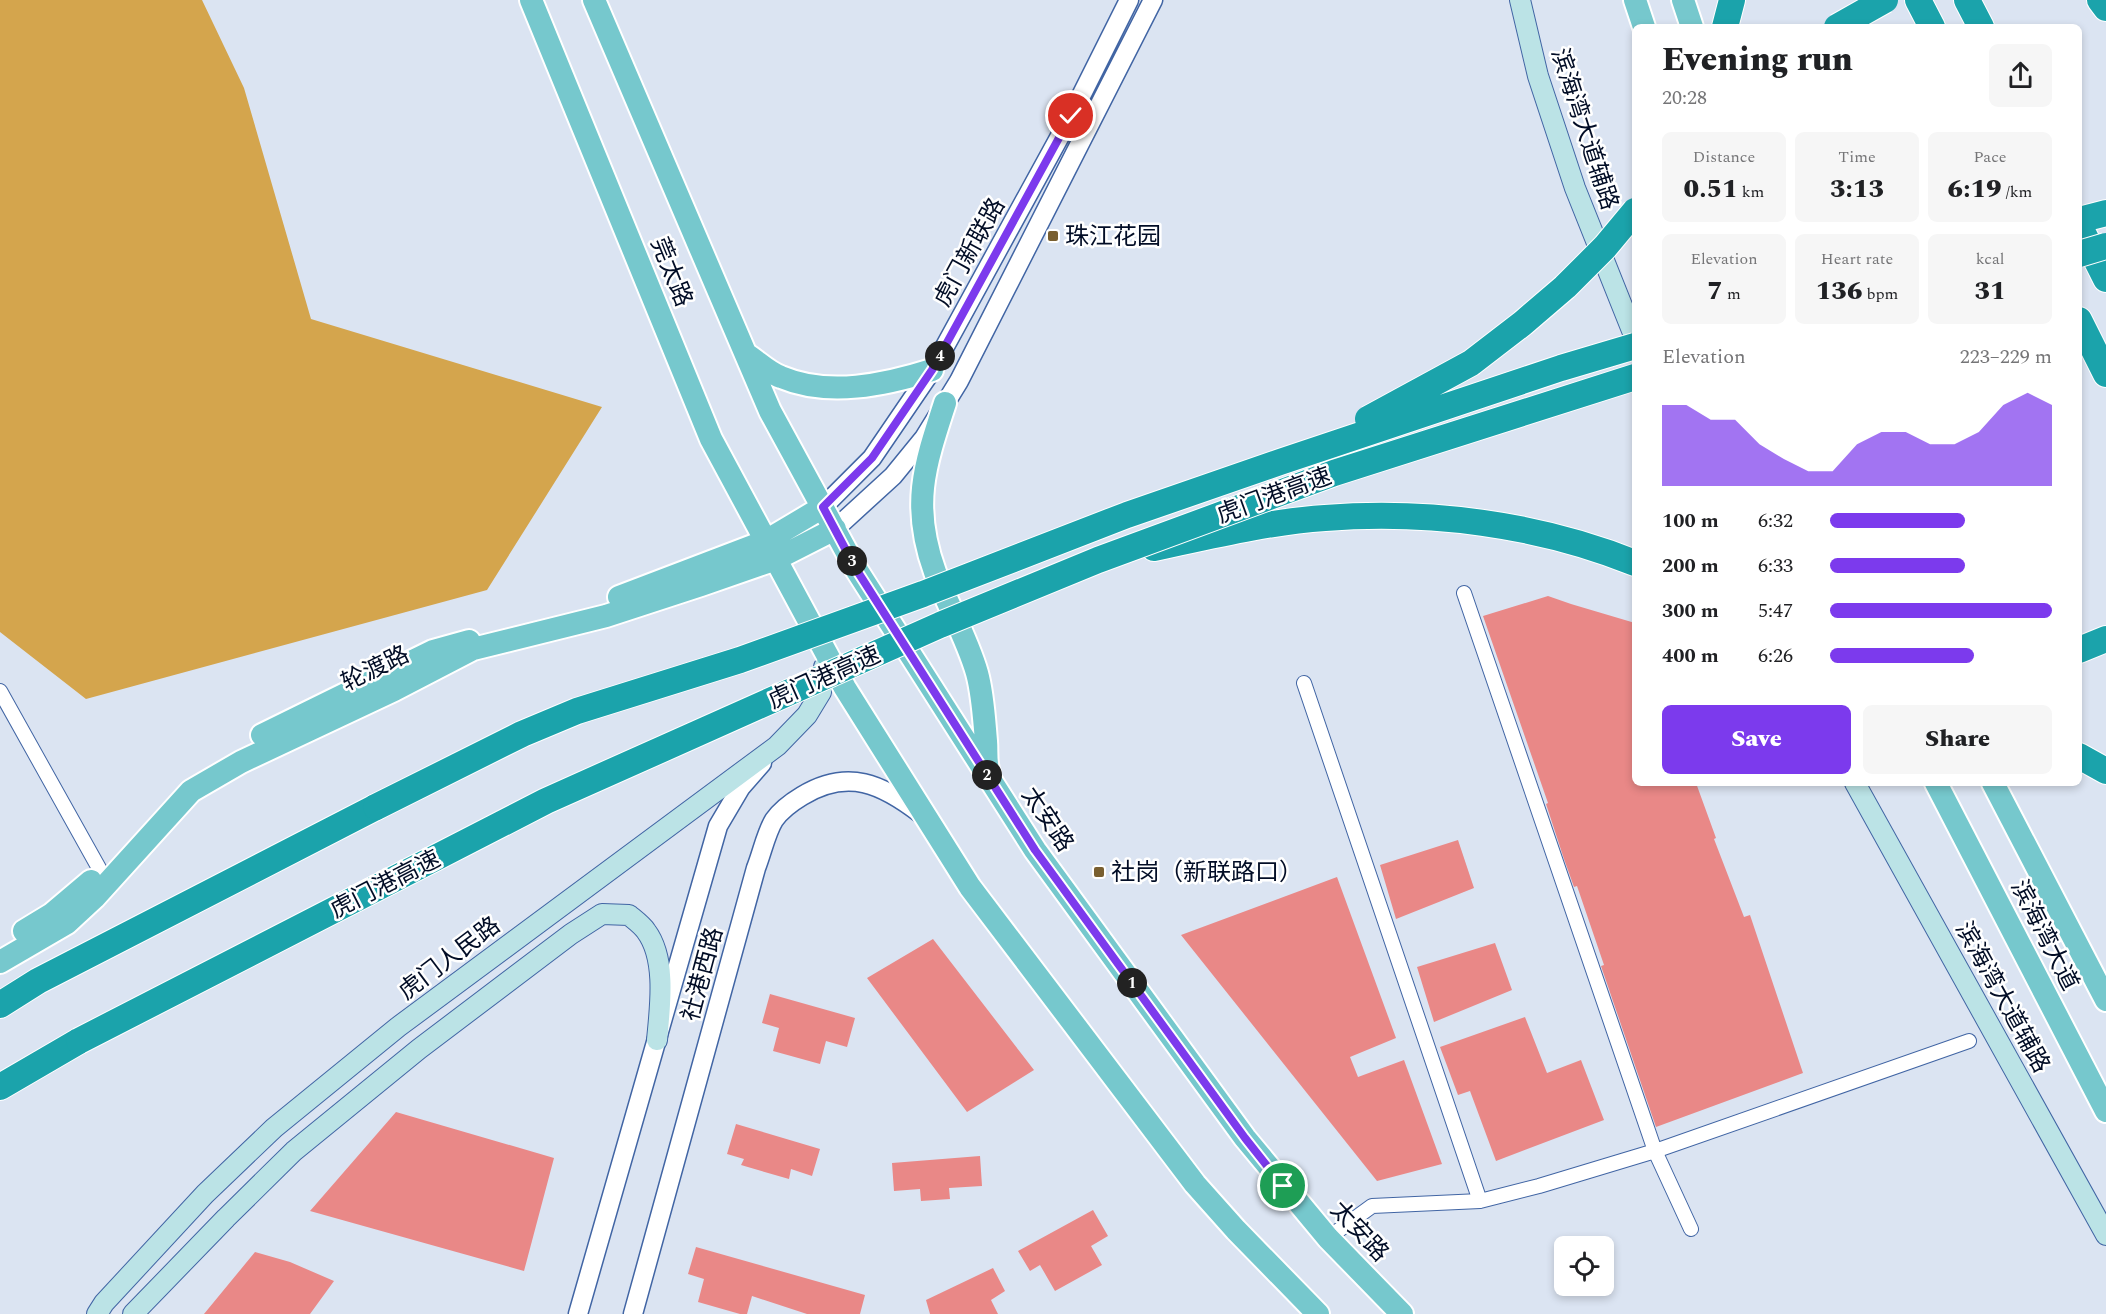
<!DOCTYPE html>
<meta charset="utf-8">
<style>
body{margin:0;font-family:Spectral,"Noto Sans SC",serif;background:#f6f6f6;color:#202124;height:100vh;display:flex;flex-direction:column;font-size:22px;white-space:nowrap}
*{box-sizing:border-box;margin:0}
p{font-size:20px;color:#757577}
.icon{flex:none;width:33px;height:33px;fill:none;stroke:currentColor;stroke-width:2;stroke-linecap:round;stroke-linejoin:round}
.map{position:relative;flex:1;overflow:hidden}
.drawer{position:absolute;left:1632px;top:24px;width:450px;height:762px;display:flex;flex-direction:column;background:#fff;border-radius:9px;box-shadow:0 3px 9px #0003}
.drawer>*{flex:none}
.tools{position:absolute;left:1554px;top:1236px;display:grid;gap:12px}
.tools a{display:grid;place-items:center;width:60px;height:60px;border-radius:9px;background:#fff;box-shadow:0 3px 9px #0003;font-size:30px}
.pin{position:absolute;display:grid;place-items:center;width:51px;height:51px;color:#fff;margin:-26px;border:3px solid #fff;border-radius:50%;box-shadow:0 2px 6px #0007}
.km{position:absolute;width:30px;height:30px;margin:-15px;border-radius:50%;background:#222;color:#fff;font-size:16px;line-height:30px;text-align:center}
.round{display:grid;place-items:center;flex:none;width:63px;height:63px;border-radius:9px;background:#f6f6f6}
.headline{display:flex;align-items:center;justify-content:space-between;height:102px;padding:0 30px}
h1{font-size:33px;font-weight:800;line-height:45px}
.metrics{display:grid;grid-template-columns:repeat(3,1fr);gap:9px;height:102px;padding:6px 30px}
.metrics div{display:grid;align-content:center;border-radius:9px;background:#f6f6f6;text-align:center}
.metrics b{font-size:26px;font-weight:800}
.metrics small{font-size:16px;font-weight:400}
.metrics p{font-size:16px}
.chart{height:168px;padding:12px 30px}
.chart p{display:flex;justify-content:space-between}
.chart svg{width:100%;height:108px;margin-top:6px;fill:#7c3aed;opacity:.7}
.primary-button{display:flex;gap:12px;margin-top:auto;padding:12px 30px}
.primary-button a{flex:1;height:69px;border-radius:9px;background:#7c3aed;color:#fff;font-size:24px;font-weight:800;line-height:69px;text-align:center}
.primary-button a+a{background:#f6f6f6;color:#202124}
ul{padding:0 30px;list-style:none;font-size:20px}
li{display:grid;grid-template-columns:96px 72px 1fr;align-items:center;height:45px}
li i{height:15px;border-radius:8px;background:#7c3aed}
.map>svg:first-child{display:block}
.forest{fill:#d4a54d}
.building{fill:#e98887}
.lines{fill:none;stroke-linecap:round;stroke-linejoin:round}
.minor-casing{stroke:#4165a4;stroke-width:16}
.tertiary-casing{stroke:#4165a4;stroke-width:21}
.secondary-casing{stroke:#4165a4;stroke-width:22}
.primary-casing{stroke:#fff;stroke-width:26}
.motorway-casing{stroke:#fff;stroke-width:28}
.minor{stroke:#fff;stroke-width:14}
.tertiary{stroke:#fff;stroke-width:18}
.secondary{stroke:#bbe3e6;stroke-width:20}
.primary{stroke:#76c8cd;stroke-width:22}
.motorway{stroke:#1ba3ab;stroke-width:26}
.motorway-bridge-casing{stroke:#fff;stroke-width:28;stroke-linecap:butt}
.motorway-bridge{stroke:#1ba3ab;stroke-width:26}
.route-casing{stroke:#fff;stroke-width:12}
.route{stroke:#7c3aed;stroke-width:8}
.poi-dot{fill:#795f30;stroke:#fff;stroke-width:2}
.labels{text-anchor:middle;stroke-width:5;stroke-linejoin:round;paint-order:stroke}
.street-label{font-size:24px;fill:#020d26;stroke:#fff}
.poi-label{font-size:24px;fill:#020d26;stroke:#fff;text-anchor:start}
</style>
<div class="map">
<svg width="2106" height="1314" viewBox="0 0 2106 1314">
<rect width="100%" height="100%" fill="#dbe4f2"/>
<path class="forest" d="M 0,0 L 202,0 L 244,88 L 311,319 L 602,407 L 487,590 L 86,699 L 0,632 Z"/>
<path class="building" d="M 1548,596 L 1571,604 L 1635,623 L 1635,783 L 1696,783 L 1716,838 L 1714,839 L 1744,917 L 1750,915 L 1803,1073 L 1656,1127 L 1601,966 L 1604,965 L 1577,886 L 1574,887 L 1564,859 L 1546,804 L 1548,803 L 1483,616 Z
M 1458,840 L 1474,888 L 1396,919 L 1380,865 Z
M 1337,877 L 1396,1038 L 1350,1057 L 1358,1077 L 1404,1060 L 1442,1164 L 1377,1181 L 1181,935 Z
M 933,939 L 1034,1070 L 967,1112 L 867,978 Z
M 1495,943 L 1512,990 L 1434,1022 L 1417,967 Z
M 770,994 L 855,1018 L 847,1047 L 826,1041 L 820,1064 L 773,1051 L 779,1028 L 762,1023 Z
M 1525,1017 L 1547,1073 L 1581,1060 L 1604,1120 L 1496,1161 L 1470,1091 L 1458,1095 L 1440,1047 Z
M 396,1112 L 554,1158 L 524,1271 L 310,1211 Z
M 736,1124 L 820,1149 L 812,1176 L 791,1169 L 789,1179 L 741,1165 L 744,1159 L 727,1154 Z
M 980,1156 L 982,1186 L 949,1188 L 950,1199 L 921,1201 L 920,1189 L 894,1191 L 892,1163 Z
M 1093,1210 L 1108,1236 L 1091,1246 L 1102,1265 L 1055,1291 L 1040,1265 L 1030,1271 L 1018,1251 Z
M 696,1247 L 865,1295 L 860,1314 L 807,1314 L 752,1296 L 747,1314 L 740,1314 L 698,1302 L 704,1279 L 688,1274 Z
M 255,1252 L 290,1262 L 334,1281 L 310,1314 L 204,1314 Z
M 993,1268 L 1005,1291 L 991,1300 L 998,1314 L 930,1314 L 926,1300 Z"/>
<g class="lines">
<g class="minor-casing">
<path id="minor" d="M 1464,593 L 1655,1151 L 1691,1229
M 1304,683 L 1480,1201
M 0,691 L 100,870
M 1328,1238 L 1372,1206 L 1480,1201 L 1539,1186 L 1655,1151 L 1969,1041"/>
</g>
<g class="tertiary-casing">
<path id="tertiary" d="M 823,507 L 872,458 L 932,370 L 1071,116 L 1129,0
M 835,529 L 893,476 L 924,438 L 959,381 L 1153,0
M 578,1314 L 718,826 L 741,787 L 762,763
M 633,1314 L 756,868 C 762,853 766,833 774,820 C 781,810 792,802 802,796 C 848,768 882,784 921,814"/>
</g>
<g class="secondary-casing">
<path id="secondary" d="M 1520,0 L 1538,76 L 1575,188 L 1635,338
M 1855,783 L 2106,1235
M 97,1314 L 104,1303 L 205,1194 L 274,1128 L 398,1027 L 777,746 L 807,715 L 821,692 L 824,667
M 133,1314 L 226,1218 L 294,1151 L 419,1049 L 571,934 L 602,914 L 629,915 C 635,920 642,925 646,931 C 667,959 660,1008 657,1040"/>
</g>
<g class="primary-casing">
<path id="primary" d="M 531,0 L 711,439 L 845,688 L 970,887 L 1195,1184 L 1236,1230 L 1318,1314
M 594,0 L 770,411 L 856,569 L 1035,850 L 1245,1138 L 1328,1238 L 1402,1314
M 1635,0 L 1644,27
M 1683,0 L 1692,27
M 746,354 C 757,361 769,373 781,377 C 828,397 885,385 932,370
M 945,403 C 924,467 911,506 935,572 C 948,606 967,638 977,673 C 983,695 984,719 986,741 C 987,752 985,762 989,773
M 619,597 L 766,541 L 823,507
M 262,735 L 433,651 L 469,641
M 1936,783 L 2106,1111
M 1993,783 L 2106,1000
M 24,931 L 52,914 L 91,881
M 0,962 L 67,923 L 94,898 L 191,791 L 241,762 L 394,690 L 473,649 L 606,616 L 701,585 L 776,559 L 835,529"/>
</g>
<g class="motorway-casing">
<path id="motorway" d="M 1918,0 L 1932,27
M 1967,0 L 1981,27
M 2100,0 L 2106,8
M 1725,27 L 1732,0
M 2079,220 L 2106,213
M 2079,225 L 2106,279
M 2079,320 L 2106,374
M 1154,548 C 1210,536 1267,522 1325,518 C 1428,510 1539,524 1635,563
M 2079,650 L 2106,639
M 2079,756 L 2106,771
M 0,1005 L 38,981 L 376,807
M 0,1087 L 79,1041"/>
</g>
<use href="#minor" class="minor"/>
<use href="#tertiary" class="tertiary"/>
<use href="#secondary" class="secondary"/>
<use href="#primary" class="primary"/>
<use href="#motorway" class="motorway"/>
<g class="motorway-bridge-casing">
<path id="motorway-bridge" d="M 1837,27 L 1885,0
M 2079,254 L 2106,246
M 1368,419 L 1471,363 L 1523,323 L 1565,287 L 1605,247 L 1635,211
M 376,807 L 522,734 L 577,711 L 740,660 L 923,594 L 1127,515 L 1280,462 L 1561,368 L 1635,346
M 79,1041 L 546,801 L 940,625 L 1098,560 L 1334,473 L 1635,377"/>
</g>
<use href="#motorway-bridge" class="motorway-bridge"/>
</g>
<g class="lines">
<g class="route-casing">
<path id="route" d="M 1071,116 L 932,370 L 872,458 L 823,507 L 856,569 L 1035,850 L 1245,1138 L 1283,1186"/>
</g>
<use href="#route" class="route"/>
</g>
<g class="poi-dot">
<rect x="1047" y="230" width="12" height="12" rx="3"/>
<rect x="1093" y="866" width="12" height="12" rx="3"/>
</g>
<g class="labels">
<g class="street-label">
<text transform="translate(1585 129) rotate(72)" y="8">滨海湾大道辅路</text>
<text transform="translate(969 252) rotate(-61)" y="8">虎门新联路</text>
<text transform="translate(672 272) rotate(68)" y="8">莞太路</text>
<text transform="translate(1274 495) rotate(-20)" y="8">虎门港高速</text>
<text transform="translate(375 668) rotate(-26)" y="8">轮渡路</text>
<text transform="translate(824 677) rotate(-24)" y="8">虎门港高速</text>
<text transform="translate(1048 819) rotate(56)" y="8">太安路</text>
<text transform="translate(385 884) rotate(-27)" y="8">虎门港高速</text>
<text transform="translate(2045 935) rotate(63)" y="8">滨海湾大道</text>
<text transform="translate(449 958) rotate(-37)" y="8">虎门人民路</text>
<text transform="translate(702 974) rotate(-75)" y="8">社港西路</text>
<text transform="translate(2003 997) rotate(61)" y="8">滨海湾大道辅路</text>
<text transform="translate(1360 1231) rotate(47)" y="8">太安路</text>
</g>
<g class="poi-label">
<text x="1065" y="244">珠江花园</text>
<text x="1111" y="880">社岗（新联路口）</text>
</g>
</g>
</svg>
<div class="tools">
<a><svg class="icon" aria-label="locate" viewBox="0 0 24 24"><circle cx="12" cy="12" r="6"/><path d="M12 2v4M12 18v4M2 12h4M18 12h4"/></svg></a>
</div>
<div class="pin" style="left:1283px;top:1186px;background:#1e9e55"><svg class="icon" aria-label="arrive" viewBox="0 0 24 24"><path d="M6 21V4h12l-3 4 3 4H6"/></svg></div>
<div class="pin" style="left:1071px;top:116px;background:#d93025"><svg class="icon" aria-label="check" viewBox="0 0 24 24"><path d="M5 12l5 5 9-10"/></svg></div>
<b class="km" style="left:1132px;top:983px">1</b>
<b class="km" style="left:987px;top:775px">2</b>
<b class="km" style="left:852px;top:561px">3</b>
<b class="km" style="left:940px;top:356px">4</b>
<section class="drawer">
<div class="headline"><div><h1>Evening run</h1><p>20:28</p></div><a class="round"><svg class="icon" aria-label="share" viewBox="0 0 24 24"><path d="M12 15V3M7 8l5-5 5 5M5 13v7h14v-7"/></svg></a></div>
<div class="metrics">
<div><p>Distance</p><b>0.51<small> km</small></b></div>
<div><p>Time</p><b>3:13</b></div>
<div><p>Pace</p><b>6:19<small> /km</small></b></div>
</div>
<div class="metrics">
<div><p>Elevation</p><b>7<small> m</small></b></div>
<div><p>Heart rate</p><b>136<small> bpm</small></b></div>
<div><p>kcal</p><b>31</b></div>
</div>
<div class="chart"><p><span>Elevation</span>223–229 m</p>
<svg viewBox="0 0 160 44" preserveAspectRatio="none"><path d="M0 44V11L10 11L20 17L30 17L40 27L50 33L60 38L70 38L80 27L90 22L100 22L110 27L120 27L130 22L140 11L150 6L160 11V44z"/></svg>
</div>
<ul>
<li><b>100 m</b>6:32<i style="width:61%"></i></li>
<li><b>200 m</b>6:33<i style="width:61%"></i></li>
<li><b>300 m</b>5:47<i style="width:100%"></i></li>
<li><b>400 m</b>6:26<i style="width:65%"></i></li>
</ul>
<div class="primary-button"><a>Save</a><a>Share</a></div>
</section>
</div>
